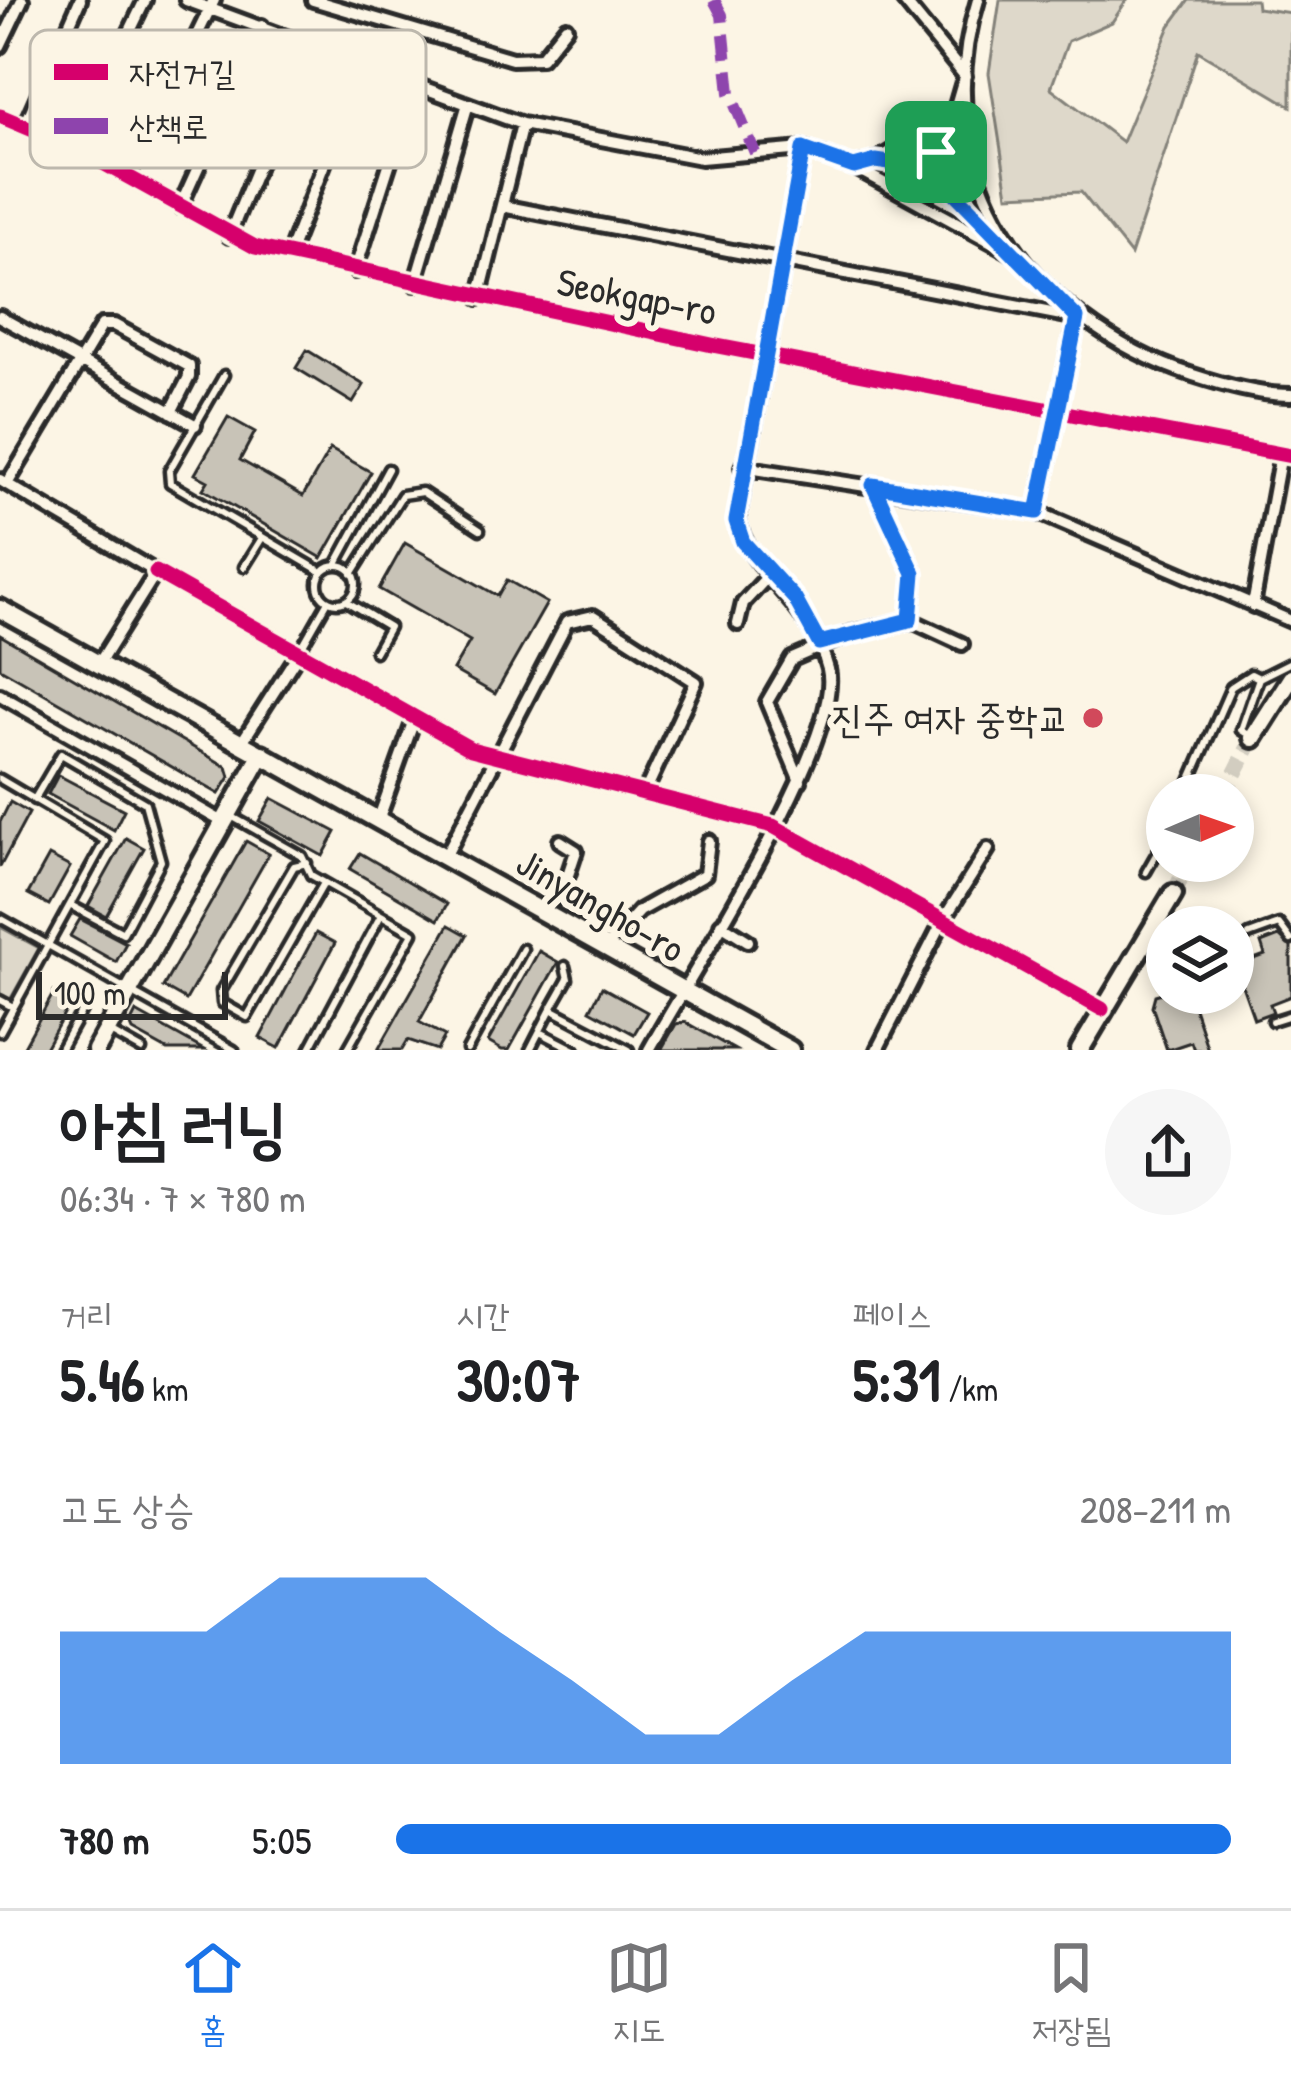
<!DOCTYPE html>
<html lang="ko">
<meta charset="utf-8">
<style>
body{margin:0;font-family:"Patrick Hand","Poor Story",sans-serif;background:#f6f6f6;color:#202124;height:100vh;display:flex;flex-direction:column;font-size:45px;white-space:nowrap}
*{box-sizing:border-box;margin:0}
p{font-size:39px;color:#757577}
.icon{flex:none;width:66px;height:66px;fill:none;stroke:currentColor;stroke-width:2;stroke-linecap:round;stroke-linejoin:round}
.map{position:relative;height:1050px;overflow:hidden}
.panel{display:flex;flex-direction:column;background:#fff;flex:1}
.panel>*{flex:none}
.needle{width:78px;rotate:88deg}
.controls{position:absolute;left:1146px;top:774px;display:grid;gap:24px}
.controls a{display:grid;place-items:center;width:108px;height:108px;border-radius:50%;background:#fff;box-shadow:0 6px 18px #0003;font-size:60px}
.scale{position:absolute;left:36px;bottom:30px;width:192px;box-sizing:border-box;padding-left:12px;border:6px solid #2b2b2b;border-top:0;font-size:33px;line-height:42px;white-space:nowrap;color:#2b2b2b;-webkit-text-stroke:9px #fcf5e5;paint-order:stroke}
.pin{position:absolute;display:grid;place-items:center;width:102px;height:102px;color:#fff;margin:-51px;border-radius:24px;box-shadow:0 6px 18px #0006}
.round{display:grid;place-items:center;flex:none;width:126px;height:126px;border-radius:63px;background:#f6f6f6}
.head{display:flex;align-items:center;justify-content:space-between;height:204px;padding:0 60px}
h1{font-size:66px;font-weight:700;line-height:90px}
.stats{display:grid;grid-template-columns:repeat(3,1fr);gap:18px;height:204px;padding:12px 60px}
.stats div{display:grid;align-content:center}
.stats b{font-size:60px;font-weight:700}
.stats small{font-size:33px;font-weight:400}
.stats p{font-size:33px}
.chart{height:336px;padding:24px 60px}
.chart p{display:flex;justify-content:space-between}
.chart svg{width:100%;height:216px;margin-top:12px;fill:#1a73e8;opacity:.7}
ul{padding:0 60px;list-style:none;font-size:39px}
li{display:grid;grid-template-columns:192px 144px 1fr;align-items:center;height:90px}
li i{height:30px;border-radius:15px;background:#1a73e8}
.tab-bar{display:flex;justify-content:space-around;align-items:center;height:168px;border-top:3px solid #e0e0e0;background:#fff;font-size:33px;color:#757577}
.tab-bar a{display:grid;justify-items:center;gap:6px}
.tab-bar .selected{color:#1a73e8}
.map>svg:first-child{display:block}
.green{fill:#ded8ca;stroke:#84827a;stroke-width:3}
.building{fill:#c8c3b7;stroke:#2b2b2b;stroke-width:3}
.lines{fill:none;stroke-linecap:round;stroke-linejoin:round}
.secondary-tunnel{stroke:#d2cdc0;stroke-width:16;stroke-dasharray:16 8;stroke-linecap:butt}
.lane-casing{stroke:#2b2b2b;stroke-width:15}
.street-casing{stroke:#2b2b2b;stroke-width:20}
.secondary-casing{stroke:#2b2b2b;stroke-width:26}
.lane{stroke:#fcf5e5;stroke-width:6}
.street{stroke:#fcf5e5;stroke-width:10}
.secondary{stroke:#fcf5e5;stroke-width:16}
.quiet{stroke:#8e44ad;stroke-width:12;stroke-dasharray:24 12;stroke-linecap:butt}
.cycleway-casing{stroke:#fcf5e5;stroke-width:22}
.cycleway{stroke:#d6006c;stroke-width:15}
.route-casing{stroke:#fff;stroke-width:24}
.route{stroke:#1a73e8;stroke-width:15}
.poi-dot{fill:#d1495b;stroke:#fcf5e5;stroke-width:4.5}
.labels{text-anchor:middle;stroke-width:12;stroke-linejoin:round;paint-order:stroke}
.street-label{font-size:39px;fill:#2b2b2b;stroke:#fcf5e5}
.poi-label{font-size:39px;fill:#2b2b2b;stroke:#fcf5e5;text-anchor:end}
.key{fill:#fcf5e5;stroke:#bdb8ad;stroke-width:3}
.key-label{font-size:33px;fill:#2b2b2b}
</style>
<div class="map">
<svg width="1291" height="1050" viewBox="0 0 1291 1050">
<rect width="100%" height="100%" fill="#fcf5e5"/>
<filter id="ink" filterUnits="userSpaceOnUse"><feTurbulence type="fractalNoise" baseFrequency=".00833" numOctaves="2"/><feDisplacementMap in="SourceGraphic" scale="24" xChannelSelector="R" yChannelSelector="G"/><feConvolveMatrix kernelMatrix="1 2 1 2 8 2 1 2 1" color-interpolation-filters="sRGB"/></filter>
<g filter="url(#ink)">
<path class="green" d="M 1000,0 L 1127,0 L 1112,22 L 1068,41 L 1051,88 L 1122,142 L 1170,26 L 1189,0 L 1256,0 L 1257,8 L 1291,13 L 1291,106 L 1198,51 L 1131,255 L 1081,192 L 1008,195 L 989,73 Z
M 0,927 L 39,948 L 10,1000 L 0,995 Z"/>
<path class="building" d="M 307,350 L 364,385 L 353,403 L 296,368 Z
M 228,417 L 255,432 L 240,460 L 303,496 L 330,449 L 371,472 L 322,558 L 203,489 L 208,481 L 195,474 Z
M 405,543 L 498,596 L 507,580 L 547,603 L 495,694 L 453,670 L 470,641 L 379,589 Z
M 0,635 L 227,767 L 230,777 L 219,794 L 0,668 Z
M 58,775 L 124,810 L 114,830 L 48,794 Z
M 272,798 L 336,832 L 323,856 L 259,821 Z
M 10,802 L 29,813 L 0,867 L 0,822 Z
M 126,838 L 144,848 L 106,916 L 88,906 Z
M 246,841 L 269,854 L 186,1000 L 163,987 Z
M 360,853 L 447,904 L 438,920 L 350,869 Z
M 49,856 L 70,867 L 49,905 L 28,894 Z
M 80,919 L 126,943 L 116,962 L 70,936 Z
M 449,925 L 467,935 L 419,1022 L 445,1036 L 437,1050 L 408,1040 L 402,1050 L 378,1050 Z
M 316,933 L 335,943 L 279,1048 L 260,1038 Z
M 1279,936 L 1291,947 L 1291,996 L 1270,1004 L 1273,1012 L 1254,1019 L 1235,966 L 1265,955 L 1261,943 Z
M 539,951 L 558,962 L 509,1050 L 502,1050 L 488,1042 Z
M 602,987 L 647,1012 L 634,1034 L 590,1010 Z
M 54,992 L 71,1002 L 44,1050 L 22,1050 Z
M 1165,992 L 1167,996 L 1189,993 L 1208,1050 L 1194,1050 L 1191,1042 L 1167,1050 L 1152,1006 L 1155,995 Z
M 136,1012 L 204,1050 L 167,1050 L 133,1031 L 130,1024 Z
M 685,1022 L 735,1050 L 661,1050 L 676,1024 Z"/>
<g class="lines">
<path class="secondary-tunnel" d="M 1224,795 L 1253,738
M 1173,894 L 1190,861"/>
<g class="lane-casing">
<path id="lane" d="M 224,375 L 169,471 L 170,483 L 322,572
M 336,565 L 388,469
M318 584a19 19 0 1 1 38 0a19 19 0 1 1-38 0Z
M 244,567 L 262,538
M 352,574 L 402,495 L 422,492 L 480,530
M 346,601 L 389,627 L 375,652
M 300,650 L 328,601
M 1252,737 L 1241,730 L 1259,678
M 0,779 L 105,841 L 0,1032
M 1184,795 L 1231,687 L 1251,674 L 1259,678 L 1291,662
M 34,800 L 61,754 L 145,803 L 161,861 L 123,933 L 70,905
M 231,816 L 302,856 L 311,875 L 413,933 L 347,1050
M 307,863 L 294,866 L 221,991 L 222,1003 L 247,1017 L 324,883
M 1146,872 L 1167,835
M 0,918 L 234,1050
M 1249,935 L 1279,924 L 1291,940
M 0,1000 L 13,1007
M 551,1009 L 568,979 L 565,966
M 1272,1021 L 1291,1015
M 110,1032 L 142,1050
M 540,1032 L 575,1050
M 60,1050 L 87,1001
M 309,1050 L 381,915
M 467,1050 L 523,949
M 530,1050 L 551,1009 L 629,1050"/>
</g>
<g class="street-casing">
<path id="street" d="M 186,0 L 522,124 L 701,158 L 803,149 L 854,167 L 1023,259
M 313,0 L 512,59 L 541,58 L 566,27
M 903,0 L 965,76
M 978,0 C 924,170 1031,323 1193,375 C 1224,385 1258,395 1291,395
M 0,46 L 22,0
M 0,116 L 74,147 L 255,247 L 712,345 L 1291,456
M 25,125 L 80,0
M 74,147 L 145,0
M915 171a18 18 0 1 1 36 0a18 18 0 1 1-36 0Z
M 942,154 L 962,85
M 876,161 L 915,167
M 854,167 L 876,161 L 956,111
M 128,177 L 214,0
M 946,184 L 1008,244
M 502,206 L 1077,318 L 1037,512 L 742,467
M 180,207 L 262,26
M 229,236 L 308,44
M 289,254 L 363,64
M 355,271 L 414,87
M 415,284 L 467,107
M 479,298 L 522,124
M 0,317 L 195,425
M 0,480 L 156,572 L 98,665
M 7,484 L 102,325 L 114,325 L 189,366 L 189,377 L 171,412
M 873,485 L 914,573 L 910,620
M 1037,512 L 1291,621
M 156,572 L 471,749 L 773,826 L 1102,1009
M 1253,606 L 1281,454
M 738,624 L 743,603 L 770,574
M 0,695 L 223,822
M 242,742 L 298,654
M 800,781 L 767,702 L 792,659 L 852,633 L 910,620 L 962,644
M 379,818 L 414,720
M 446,855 L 567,622 L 593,616 L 696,682 L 645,792
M 545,911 L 565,884 L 576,851 L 560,841
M 721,924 L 748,941
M 607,946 L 639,911 L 705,874 L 709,841
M 649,1050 C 688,979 845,738 828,669 C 811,603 754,578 737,521 L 803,149
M 877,1050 L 944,919 L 988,849"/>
</g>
<g class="secondary-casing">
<path id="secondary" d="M 0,609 L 790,1050
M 1253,738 L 1291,678
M 96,1050 L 262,754
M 1080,1050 L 1173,894"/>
</g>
<use href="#lane" class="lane"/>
<use href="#street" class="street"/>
<use href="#secondary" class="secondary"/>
<path class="quiet" d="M 714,0 L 722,15 L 730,93 L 755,153"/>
<g class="cycleway-casing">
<path id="cycleway" d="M 0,116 L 74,147 L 255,247 L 712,345 L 1291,456
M 156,572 L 471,749 L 773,826 L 1102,1009"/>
</g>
<use href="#cycleway" class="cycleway"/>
</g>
</g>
<g class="lines" filter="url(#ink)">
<g class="route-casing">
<path id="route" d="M 803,149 L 854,167 L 876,161 L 916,167 L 925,154 L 942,154 L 951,166 L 946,184 L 1077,318 L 1037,512 L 873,485 L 914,573 L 910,620 L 819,643 L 795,599 L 743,542 L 736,521 Z"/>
</g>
<use href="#route" class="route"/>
</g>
<circle class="poi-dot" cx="1093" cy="718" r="12"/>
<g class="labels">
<g class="street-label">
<text transform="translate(637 296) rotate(11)" y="14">Seokgap-ro</text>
<text transform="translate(601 905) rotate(30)" y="14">Jinyangho-ro</text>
</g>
<g class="poi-label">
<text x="1069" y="732">진주 여자 중학교</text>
</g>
</g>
<rect x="30" y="30" width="396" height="138" rx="18" class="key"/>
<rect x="54" y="64" width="54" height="16" fill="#d6006c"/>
<rect x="54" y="118" width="54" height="16" fill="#8e44ad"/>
<g class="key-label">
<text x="129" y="84">자전거길</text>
<text x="129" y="138">산책로</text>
</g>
</svg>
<div class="controls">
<a><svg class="needle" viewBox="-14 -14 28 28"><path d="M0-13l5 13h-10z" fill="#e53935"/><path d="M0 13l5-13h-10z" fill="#757577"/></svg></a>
<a><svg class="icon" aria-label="layers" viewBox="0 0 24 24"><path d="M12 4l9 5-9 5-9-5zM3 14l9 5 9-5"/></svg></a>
</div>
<div class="scale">100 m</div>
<div class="pin" style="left:936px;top:152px;background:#1e9e55"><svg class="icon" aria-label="arrive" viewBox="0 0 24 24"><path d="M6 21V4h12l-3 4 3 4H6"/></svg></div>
</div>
<section class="panel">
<div class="head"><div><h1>아침 러닝</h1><p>06:34 · 7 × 780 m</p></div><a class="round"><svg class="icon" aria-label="share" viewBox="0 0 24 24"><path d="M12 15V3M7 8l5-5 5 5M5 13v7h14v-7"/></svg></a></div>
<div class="stats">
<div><p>거리</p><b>5.46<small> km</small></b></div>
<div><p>시간</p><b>30:07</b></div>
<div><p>페이스</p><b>5:31<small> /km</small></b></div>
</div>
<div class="chart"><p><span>고도 상승</span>208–211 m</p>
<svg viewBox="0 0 160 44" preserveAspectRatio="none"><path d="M0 44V17L10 17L20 17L30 6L40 6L50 6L60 17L70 27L80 38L90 38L100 27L110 17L120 17L130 17L140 17L150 17L160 17V44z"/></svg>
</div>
<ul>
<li><b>780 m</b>5:05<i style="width:100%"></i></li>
</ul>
</section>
<nav class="tab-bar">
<a class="selected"><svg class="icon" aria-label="home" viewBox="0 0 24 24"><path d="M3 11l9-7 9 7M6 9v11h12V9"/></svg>홈</a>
<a><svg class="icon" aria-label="map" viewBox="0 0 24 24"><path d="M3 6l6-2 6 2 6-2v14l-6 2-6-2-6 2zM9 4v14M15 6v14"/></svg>지도</a>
<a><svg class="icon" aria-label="saved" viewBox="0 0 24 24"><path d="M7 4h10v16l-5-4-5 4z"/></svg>저장됨</a>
</nav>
